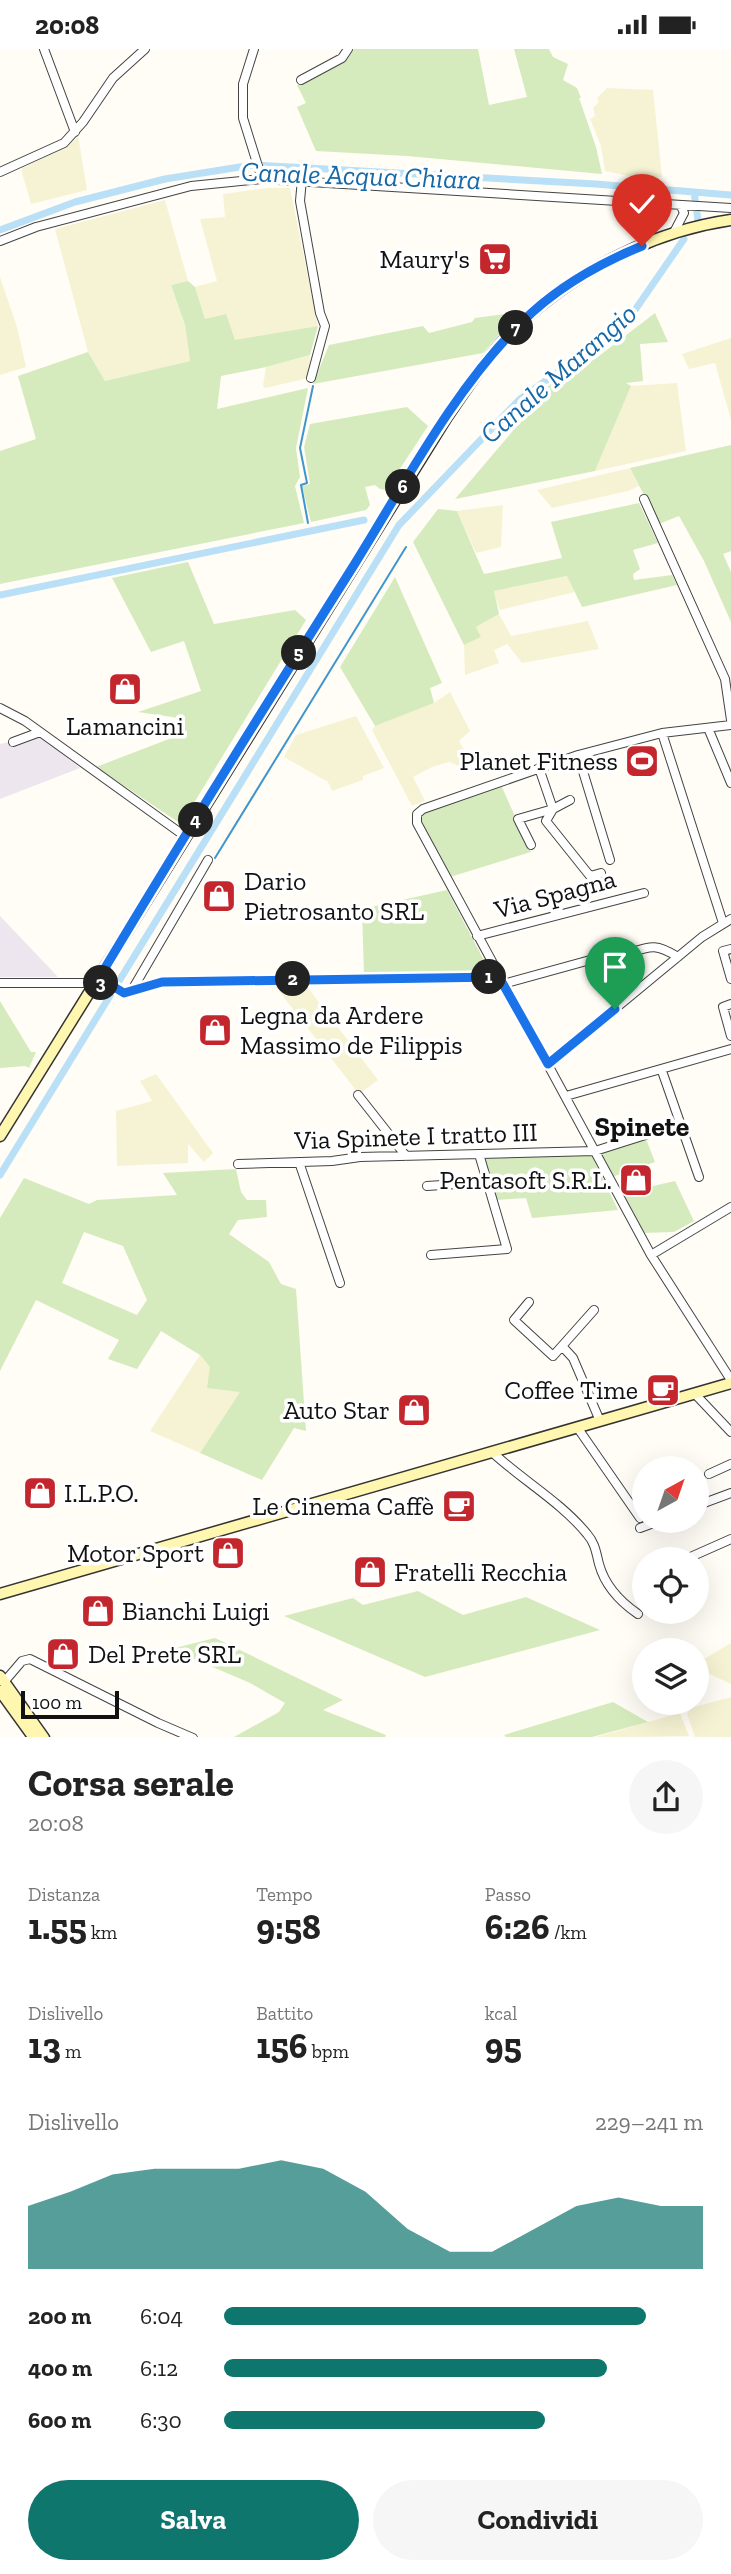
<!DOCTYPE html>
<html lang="it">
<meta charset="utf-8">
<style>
body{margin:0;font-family:"Zilla Slab",serif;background:#f6f6f6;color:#222;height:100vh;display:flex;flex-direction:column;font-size:26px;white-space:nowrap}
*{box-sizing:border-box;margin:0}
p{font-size:23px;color:#767676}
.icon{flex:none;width:38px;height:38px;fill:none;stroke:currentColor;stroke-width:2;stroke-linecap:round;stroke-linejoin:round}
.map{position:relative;height:1688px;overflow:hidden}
.sheet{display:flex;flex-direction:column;background:#fff;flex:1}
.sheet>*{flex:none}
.needle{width:46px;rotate:40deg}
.buttons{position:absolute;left:632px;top:1407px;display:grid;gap:14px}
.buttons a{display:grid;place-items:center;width:77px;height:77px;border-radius:50%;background:#fff;box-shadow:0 7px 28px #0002;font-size:35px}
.scale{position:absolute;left:21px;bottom:18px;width:98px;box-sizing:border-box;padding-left:7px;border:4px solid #111;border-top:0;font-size:19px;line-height:24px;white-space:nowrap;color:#111;-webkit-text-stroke:5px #fff;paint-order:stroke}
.pin{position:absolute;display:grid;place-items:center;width:60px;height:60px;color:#fff;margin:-72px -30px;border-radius:50% 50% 50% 0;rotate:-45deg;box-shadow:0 0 7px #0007}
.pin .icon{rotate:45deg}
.km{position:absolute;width:35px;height:35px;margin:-18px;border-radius:50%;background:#222;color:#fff;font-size:19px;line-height:35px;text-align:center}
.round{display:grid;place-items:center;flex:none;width:74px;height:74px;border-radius:37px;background:#f6f6f6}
.head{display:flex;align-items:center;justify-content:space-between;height:119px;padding:0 28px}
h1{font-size:38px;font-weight:800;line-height:52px}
.metrics{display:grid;grid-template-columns:repeat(3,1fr);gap:10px;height:119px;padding:7px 28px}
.metrics div{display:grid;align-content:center}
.metrics b{font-size:35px;font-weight:800}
.metrics small{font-size:19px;font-weight:400}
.metrics p{font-size:19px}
.chart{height:196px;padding:14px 28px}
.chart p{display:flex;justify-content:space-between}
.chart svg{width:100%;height:126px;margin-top:7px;fill:#0f766e;opacity:.7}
.cta{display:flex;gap:14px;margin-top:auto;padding:14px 28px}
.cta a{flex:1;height:80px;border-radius:42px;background:#0f766e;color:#fff;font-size:28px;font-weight:800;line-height:80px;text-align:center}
.cta a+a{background:#f6f6f6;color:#222}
ul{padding:0 28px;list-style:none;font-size:23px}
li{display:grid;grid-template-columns:112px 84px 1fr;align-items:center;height:52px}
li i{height:18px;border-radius:9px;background:#0f766e}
.status{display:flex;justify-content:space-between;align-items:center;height:49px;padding:0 35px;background:#fff;direction:ltr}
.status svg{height:19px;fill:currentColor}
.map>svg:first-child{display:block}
.industrial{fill:#eee6ef}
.farmland{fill:#f6f3d4}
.green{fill:#d5ebbd;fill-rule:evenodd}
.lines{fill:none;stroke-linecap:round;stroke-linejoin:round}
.stream{stroke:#3f96cf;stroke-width:2}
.canal{stroke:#b9e0f7;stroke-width:7}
.street-casing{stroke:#444;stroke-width:10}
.secondary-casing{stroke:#333;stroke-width:13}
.street{stroke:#fff;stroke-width:8}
.secondary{stroke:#fff6b0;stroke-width:10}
.route-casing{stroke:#fff;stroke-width:14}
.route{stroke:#1a73e8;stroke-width:9}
.labels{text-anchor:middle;stroke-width:7;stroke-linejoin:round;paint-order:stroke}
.poi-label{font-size:26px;fill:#111;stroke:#fff;text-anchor:end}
.street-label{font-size:26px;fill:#111;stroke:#fff}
.water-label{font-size:28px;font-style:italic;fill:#1768a6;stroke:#fff}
.neighbourhood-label{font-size:28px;font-weight:bold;fill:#111;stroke:#fff}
</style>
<div class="status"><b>20:08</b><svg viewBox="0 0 49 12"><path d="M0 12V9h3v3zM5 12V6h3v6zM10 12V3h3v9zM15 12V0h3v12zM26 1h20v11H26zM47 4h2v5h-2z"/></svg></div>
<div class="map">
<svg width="731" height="1689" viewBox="0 0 731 1689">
<rect width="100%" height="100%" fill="#fffdf5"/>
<path class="industrial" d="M 38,686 L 80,719 L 0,750 L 0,695 Z
M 0,867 L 58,928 L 0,928 Z"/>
<path class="farmland" d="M 607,39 L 653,41 L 662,128 L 629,127 L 605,122 L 601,97 L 590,70 L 595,67 L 593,59 L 599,53 L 597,49 Z
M 78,86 L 87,141 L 31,155 L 21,120 L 68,97 Z
M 268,139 L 290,139 L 318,277 L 235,292 L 205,270 L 195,238 L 217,232 L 200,170 L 225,168 L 223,145 Z
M 165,151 L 188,232 L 171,236 L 185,276 L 190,312 L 105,332 L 88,303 L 55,180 Z
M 0,228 L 17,278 L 26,318 L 0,326 Z
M 731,289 L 731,371 L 715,314 L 689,320 L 682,305 Z
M 310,306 L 309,329 L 265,339 L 263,337 L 266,318 Z
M 677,334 L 686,402 L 595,422 L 631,337 Z
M 630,419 L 639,437 L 628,442 L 552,459 L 537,441 Z
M 503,456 L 501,498 L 476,504 L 457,462 Z
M 568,527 L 575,543 L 500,561 L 493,542 Z
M 499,565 L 511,587 L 588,572 L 599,600 L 522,614 L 507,595 L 494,601 L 499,614 L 465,626 L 464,596 L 481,588 L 476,578 Z
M 450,643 L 470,682 L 459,692 L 478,725 L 449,713 L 432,718 L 413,728 L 425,752 L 412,757 L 372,681 L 375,677 L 434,654 Z
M 356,667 L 384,719 L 363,727 L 363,731 L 332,742 L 328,733 L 284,708 L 296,686 Z
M 305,935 L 378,1031 L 359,1045 L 275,937 Z
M 156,1025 L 213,1104 L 204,1113 L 188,1095 L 188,1114 L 117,1117 L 116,1062 L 152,1052 L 140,1032 Z
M 200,1306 L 210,1318 L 241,1342 L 200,1404 L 150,1382 Z
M 731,1594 L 731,1635 L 697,1619 L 697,1614 Z
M 731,1648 L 731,1688 L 695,1688 L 687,1665 L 691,1659 Z
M 680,1664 L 689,1687 L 592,1689 Z"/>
<path class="green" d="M 354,0 L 478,0 L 489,56 L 527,48 L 514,0 L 549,0 L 553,8 L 568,15 L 563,31 L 577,39 L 581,49 L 579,49 L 596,98 L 602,125 L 407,107 L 316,102 L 297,58 L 306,54 L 297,36 L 348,9 Z
M 188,232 L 195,238 L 205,270 L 226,265 L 235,291 L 318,277 L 310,306 L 266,318 L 221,327 L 217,360 L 308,339 L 296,399 L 300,428 L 295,437 L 304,474 L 0,535 L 0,402 L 36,390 L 18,327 L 88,303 L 105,332 L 190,312 L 185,276 L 171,236 Z
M 519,263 L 483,304 L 313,335 L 329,296 L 423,277 L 429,284 L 472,273 L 475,269 Z
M 655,264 L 668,293 L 640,295 L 643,332 L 626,334 L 631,337 L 595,422 L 455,450 L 545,344 L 548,337 L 595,310 Z
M 407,358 L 428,377 L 386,441 L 380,440 L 375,436 L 365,438 L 370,456 L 366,461 L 311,473 L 302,437 L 310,435 L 304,398 L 310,375 Z
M 731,396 L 731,502 L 723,505 L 731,523 L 731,573 L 704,512 L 679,467 L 659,475 L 630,419 Z
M 639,454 L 658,494 L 633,501 L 640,520 L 633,525 L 634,531 L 672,526 L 677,536 L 582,558 L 567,527 L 494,542 L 499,565 L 476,578 L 481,588 L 464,596 L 413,493 L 438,460 L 457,462 L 484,525 L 562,509 L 551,473 Z
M 188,513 L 214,575 L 295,561 L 306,571 L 181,775 L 96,718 L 182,685 L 179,669 L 138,663 L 201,642 L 184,592 L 151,603 L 112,529 Z
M 395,528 L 442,634 L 430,639 L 434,654 L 375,677 L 340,618 Z
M 501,736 L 531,803 L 450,828 L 419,773 L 424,763 Z
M 447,841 L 489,921 L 486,925 L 364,926 L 362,860 Z
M 0,952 L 31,1003 L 36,1003 L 29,1019 L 25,1017 L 0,1019 Z
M 646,1090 L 655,1113 L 612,1128 L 600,1105 Z
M 591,1105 L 618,1161 L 532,1169 L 526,1149 L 496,1151 L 483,1110 Z
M 236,1120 L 241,1143 L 247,1151 L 266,1151 L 267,1168 L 238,1171 L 229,1185 L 269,1213 L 281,1235 L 296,1240 L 306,1382 L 294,1379 L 262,1431 L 200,1404 L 240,1343 L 207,1339 L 210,1318 L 200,1306 L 161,1282 L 137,1320 L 108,1310 L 119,1291 L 36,1251 L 0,1322 L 0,1169 L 24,1129 L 89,1155 L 97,1151 L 177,1146 L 163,1124 ZM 84,1183 L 123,1197 L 147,1251 L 137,1266 L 62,1234 Z
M 675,1132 L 694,1172 L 674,1183 L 642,1184 L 622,1144 Z
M 418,1542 L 463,1566 L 526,1548 L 600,1581 L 425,1628 L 284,1567 L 353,1549 L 363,1556 Z
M 215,1589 L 343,1651 L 323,1661 L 386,1686 L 385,1688 L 234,1688 L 279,1663 L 285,1654 L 250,1634 L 171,1600 Z
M 613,1653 L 648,1673 L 592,1688 L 507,1689 L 504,1686 Z"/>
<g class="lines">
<path class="stream" d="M 308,474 L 301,436 L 307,434 L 300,399 L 313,337
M 309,480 L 310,482
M 215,809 L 406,498"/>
<path class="canal" d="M 694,143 L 698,171
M 0,181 L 75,153 L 165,130 L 252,116 L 596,135 L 731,146
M 0,546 L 364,471
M 0,1126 L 399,476 L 520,350 L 587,302 L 635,261 L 684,190"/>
<g class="street-casing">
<path id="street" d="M 44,0 L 75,83
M 254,0 L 243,35 L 243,69 L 262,130
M 301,31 L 342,9 L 348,0
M 0,123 L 64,94 L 83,73 L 113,29 L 145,0
M 302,130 L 300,152 L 320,264 L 325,277 L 311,329
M 673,185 L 684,164 L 681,157
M 0,192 L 36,178 L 191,137 L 262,130 L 731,159
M 644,450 L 725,630 L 731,671
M 0,659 L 25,672 L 186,788
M 731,676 L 662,684 L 578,706 L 423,760 L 417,765 L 417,774 L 651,1206 L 731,1331
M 708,679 L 731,734
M 662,684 L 723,874
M 13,693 L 40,683
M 578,706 L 610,811
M 570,751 L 553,760 L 546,772 L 590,827 L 601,824
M 531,796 L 518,770 L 553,760 L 539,719
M 477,887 L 644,844
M 731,900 L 723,902 L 731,930
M 626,905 C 651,897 655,894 678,908
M 0,934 L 96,934 L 109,935 L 124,944 L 162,933 L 499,928
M 503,935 L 601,908
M 132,941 L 208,811
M 731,955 L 723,958 L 731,987
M 548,1015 L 702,888 L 731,870
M 662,1022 L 699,1128
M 358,1046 L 406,1107
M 566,1047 L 731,1000
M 299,1113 L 340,1234
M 238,1115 L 332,1112 L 360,1108 L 595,1102 L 680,1075
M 427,1137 L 486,1133
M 431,1206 L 507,1200 L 479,1105
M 651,1206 L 731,1158
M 529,1253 L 514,1271 L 553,1307 L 562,1297
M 594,1261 L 562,1297 L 573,1309 L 600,1372
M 695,1345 L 731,1383
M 577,1378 L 640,1469
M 492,1403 C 522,1431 561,1453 587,1485 C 595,1494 596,1503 599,1515 C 605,1537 619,1552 638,1565
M 709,1425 L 731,1415
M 696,1457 L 731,1444
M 640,1479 L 659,1472
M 686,1510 L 731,1490
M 4,1633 L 22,1612 L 30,1610 L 158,1674 L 193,1689"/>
</g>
<g class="secondary-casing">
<path id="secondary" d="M 0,1087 L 445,371 C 469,336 493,298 525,270 C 582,219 655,182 731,171
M 0,1545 L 731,1334
M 0,1627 L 44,1689
M 0,1642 L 34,1689"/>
</g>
<use href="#street" class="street"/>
<use href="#secondary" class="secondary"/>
</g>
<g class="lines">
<g class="route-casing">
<path id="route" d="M 615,960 L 548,1015 L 499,928 L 162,933 L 124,944 L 109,935 L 96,934 C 180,793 267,654 354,516 C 405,434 454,340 522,273 C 556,239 598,215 642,197"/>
</g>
<use href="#route" class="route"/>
</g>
<defs>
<g id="supermarket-square" transform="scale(1.75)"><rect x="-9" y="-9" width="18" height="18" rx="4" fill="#c4262e" stroke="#fff"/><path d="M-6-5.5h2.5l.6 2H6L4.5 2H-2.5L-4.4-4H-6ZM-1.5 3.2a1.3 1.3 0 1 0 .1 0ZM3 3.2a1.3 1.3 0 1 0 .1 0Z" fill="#fff"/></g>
<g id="shop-square" transform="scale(1.75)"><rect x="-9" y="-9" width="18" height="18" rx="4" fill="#c4262e" stroke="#fff"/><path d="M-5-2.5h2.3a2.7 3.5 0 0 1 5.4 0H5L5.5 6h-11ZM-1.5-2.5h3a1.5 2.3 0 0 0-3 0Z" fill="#fff"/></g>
<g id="stadium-square" transform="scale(1.75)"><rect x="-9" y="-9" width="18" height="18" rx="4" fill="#c4262e" stroke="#fff"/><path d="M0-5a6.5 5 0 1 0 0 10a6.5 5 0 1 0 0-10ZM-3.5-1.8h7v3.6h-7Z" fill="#fff"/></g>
<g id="cafe-square" transform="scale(1.75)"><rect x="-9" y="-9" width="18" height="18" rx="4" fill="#c4262e" stroke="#fff"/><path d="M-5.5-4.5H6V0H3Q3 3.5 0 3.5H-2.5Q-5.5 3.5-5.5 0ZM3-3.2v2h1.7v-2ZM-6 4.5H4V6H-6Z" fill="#fff"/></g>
</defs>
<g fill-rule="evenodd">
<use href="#supermarket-square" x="495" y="210"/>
<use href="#shop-square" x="125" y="640"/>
<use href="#stadium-square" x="642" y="712"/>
<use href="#shop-square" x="219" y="847"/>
<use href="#shop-square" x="215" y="981"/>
<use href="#shop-square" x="636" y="1131"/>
<use href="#cafe-square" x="663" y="1341"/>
<use href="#shop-square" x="414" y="1361"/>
<use href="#shop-square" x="40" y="1444"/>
<use href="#cafe-square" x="459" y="1457"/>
<use href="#shop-square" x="228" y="1504"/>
<use href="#shop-square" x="370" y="1523"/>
<use href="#shop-square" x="98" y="1562"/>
<use href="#shop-square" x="63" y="1605"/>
</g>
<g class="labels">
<g class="poi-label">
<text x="470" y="219">Maury's</text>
<text x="125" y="686" text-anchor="middle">Lamancini</text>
<text x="618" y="721">Planet Fitness</text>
<text x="244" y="841" text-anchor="start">Dario<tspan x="244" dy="30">Pietrosanto SRL</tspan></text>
<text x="240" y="975" text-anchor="start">Legna da Ardere<tspan x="240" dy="30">Massimo de Filippis</tspan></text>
<text x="612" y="1140">Pentasoft S.R.L.</text>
<text x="638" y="1350">Coffee Time</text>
<text x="390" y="1370">Auto Star</text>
<text x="64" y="1453" text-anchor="start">I.L.P.O.</text>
<text x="434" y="1466">Le Cinema Caffè</text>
<text x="204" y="1513">Motor Sport</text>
<text x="394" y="1532" text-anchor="start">Fratelli Recchia</text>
<text x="122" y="1571" text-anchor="start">Bianchi Luigi</text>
<text x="88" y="1614" text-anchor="start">Del Prete SRL</text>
</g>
<g class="street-label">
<text transform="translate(555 845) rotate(-15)" y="9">Via Spagna</text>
<text transform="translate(416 1087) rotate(-2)" y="9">Via Spinete I tratto III</text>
</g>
<g class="water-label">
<text transform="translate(361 126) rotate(2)" y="10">Canale Acqua Chiara</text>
<text transform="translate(558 324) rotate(-41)" y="10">Canale Marangio</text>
</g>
<g class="neighbourhood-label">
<text x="642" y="1087">Spinete</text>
</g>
</g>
</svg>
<div class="buttons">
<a><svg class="needle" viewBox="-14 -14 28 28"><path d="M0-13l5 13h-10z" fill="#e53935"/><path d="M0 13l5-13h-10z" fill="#767676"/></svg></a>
<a><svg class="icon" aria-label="locate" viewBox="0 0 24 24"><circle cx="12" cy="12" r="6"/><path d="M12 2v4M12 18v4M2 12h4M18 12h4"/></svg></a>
<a><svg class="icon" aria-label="layers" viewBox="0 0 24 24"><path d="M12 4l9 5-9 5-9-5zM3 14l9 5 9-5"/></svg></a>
</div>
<div class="scale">100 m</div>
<div class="pin" style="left:615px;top:960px;background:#1e9e55"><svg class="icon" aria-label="arrive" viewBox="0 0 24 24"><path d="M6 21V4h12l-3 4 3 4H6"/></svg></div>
<div class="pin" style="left:642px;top:197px;background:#d93025"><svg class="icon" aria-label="check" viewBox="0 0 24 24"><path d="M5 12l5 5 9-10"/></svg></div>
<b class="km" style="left:489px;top:928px">1</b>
<b class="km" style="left:293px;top:930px">2</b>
<b class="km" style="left:101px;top:934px">3</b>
<b class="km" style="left:196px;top:771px">4</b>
<b class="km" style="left:299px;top:604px">5</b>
<b class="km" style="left:403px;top:438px">6</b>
<b class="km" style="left:516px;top:279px">7</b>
</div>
<section class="sheet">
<div class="head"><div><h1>Corsa serale</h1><p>20:08</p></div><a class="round"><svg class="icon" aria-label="share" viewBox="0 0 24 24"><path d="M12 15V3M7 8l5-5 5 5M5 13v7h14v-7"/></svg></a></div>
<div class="metrics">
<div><p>Distanza</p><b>1.55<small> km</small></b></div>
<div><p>Tempo</p><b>9:58</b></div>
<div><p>Passo</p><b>6:26<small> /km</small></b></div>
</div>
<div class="metrics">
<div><p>Dislivello</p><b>13<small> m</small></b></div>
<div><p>Battito</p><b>156<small> bpm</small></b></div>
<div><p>kcal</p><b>95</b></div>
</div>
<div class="chart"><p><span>Dislivello</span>229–241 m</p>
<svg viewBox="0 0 160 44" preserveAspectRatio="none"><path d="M0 44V22L10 17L20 11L30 9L40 9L50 9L60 6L70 9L80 17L90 30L100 38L110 38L120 30L130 22L140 19L150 22L160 22V44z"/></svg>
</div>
<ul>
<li><b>200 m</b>6:04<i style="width:88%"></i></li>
<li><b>400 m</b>6:12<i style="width:80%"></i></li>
<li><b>600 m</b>6:30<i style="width:67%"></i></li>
</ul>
<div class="cta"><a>Salva</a><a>Condividi</a></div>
</section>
